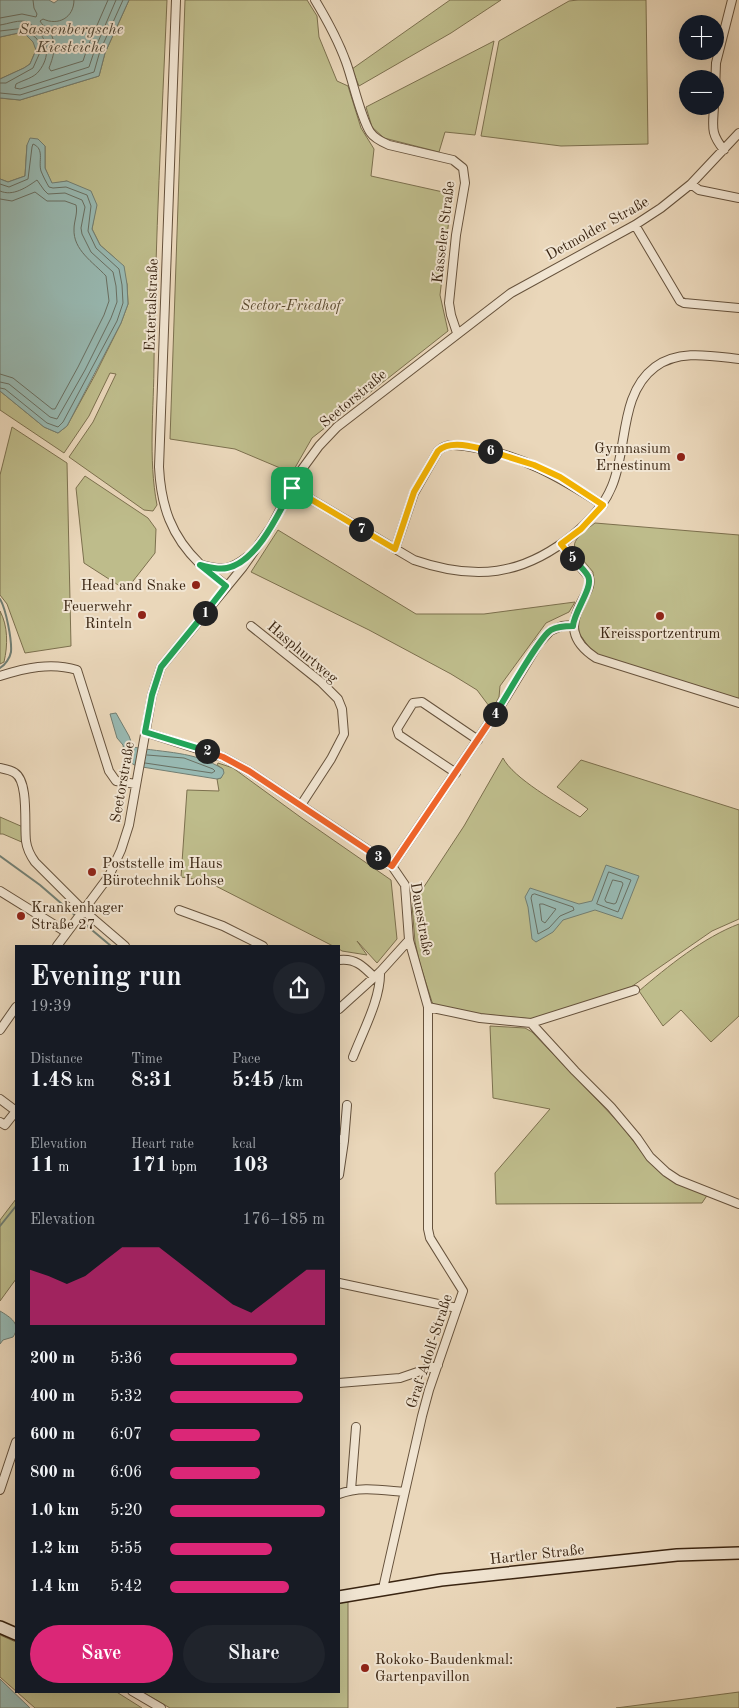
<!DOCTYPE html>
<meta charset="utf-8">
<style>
body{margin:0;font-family:"Old Standard TT",serif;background:#20242c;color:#f1f3f6;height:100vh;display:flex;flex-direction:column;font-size:19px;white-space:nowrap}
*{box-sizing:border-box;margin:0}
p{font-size:16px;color:#9ea1a6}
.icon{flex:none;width:28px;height:28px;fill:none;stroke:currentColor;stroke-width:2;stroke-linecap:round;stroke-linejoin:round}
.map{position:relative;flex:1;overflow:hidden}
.side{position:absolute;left:15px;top:945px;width:325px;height:748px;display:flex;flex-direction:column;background:#171b24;border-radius:0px;box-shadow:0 5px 20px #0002}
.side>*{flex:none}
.tools{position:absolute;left:679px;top:15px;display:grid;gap:10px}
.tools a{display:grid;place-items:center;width:45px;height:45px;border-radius:50%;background:#171b24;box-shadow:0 5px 20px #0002;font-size:25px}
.pin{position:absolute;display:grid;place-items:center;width:42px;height:42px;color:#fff;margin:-21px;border-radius:10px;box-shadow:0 2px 8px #0006}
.km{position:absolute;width:25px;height:25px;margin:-12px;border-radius:50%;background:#222;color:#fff;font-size:14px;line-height:25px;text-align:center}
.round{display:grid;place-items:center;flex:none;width:52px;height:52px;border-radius:26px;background:#20242c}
.summary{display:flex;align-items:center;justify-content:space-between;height:85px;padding:0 15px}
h1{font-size:28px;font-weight:700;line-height:38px}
.figures{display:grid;grid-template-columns:repeat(3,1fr);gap:8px;height:85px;padding:5px 15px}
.figures div{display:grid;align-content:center}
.figures b{font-size:21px;font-weight:700}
.figures small{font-size:14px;font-weight:400}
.figures p{font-size:14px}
.chart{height:140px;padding:10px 15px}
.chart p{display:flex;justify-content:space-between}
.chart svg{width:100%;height:90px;margin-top:5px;fill:#db2777;opacity:.7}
.button{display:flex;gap:10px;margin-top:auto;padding:10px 15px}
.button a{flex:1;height:58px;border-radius:30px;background:#db2777;color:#fff;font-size:20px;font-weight:700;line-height:58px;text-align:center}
.button a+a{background:#20242c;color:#f1f3f6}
ul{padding:0 15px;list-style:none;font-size:16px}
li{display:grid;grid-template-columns:80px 60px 1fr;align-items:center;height:38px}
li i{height:12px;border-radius:6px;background:#db2777}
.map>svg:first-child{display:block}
.green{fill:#bebc8b;stroke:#7c704e}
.water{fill:#98b9b2;stroke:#727e72}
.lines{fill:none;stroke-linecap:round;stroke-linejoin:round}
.shore{stroke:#696f62;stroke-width:1}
.stream{stroke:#727e72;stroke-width:2}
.street-casing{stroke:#66523c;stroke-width:10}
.secondary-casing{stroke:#3a2512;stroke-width:14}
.street{stroke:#f1e5d2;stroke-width:8}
.secondary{stroke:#f1e5d2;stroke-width:11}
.split-1-casing{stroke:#fff;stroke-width:10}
.split-2-casing{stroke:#fff;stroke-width:10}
.split-3-casing{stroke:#fff;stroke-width:10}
.split-4-casing{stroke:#fff;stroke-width:10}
.split-5-casing{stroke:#fff;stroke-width:10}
.split-6-casing{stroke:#fff;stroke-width:10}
.split-7-casing{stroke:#fff;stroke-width:10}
.split-8-casing{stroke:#fff;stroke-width:10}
.split-1{stroke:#22a559;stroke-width:6}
.split-2{stroke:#22a559;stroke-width:6}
.split-3{stroke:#f0652b;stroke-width:6}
.split-4{stroke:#f0652b;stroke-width:6}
.split-5{stroke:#22a559;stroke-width:6}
.split-6{stroke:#f5b400;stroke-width:6}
.split-7{stroke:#f5b400;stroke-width:6}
.split-8{stroke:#f5b400;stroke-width:6}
.poi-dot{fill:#8f2418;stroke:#f1e5d2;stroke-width:2}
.labels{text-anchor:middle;stroke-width:4;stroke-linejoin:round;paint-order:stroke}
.street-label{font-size:15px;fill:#3a2512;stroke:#f1e5d2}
.park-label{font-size:15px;font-style:italic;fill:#5b4b30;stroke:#f1e5d2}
.poi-label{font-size:15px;fill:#3a2512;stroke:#f1e5d2;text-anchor:end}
.water-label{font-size:16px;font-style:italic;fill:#524a3a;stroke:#f1e5d2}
</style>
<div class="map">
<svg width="739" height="1708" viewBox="0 0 739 1708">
<rect width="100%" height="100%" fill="#ead7ba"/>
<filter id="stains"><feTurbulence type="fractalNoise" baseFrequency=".004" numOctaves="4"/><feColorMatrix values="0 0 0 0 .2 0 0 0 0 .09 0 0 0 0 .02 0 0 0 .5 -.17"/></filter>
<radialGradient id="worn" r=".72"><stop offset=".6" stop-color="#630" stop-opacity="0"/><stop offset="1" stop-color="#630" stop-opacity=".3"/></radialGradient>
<path class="green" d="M 129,0 L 167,0 C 162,120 155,241 154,361 C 154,408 148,458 157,505 L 153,511 L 144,510 L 69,457 L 93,422 L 116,374 L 110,373 L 89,416 L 64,453 L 0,410 L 0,391 L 44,427 L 58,433 L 67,426 L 95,375 L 121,323 L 128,304 L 127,284 L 116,259 L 100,245 L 92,229 L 96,205 L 67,181 L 52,184 L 45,168 L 45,146 L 27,145 L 25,176 L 8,182 L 0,179 L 0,98 L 20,100 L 99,76 L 105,53 Z
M 185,0 L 307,0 L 317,16 L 319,37 L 337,81 L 348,86 L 361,128 L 374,149 L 371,176 L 452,194 L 440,295 L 448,331 L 312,438 L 292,473 L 235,449 L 170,439 Z
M 450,0 L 501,0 L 451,33 L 359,86 L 352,69 Z
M 578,0 L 646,0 L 648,144 L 561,146 L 481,136 L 499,41 L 569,1 Z
M 23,32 L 34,42 L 36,50 L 30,64 L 24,68 L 0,79 L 0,37 Z
M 494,41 L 475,135 L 445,132 L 439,152 L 384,138 L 372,127 L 366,107 Z
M 12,427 L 67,463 L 71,646 L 25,653 L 7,604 L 0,595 L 0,475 Z
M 85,476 L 148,518 L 156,529 L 155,553 L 126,590 L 84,563 L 76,488 Z
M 595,523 L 739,535 L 739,699 L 598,655 L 588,646 L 579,633 L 578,622 L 593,586 L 593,572 C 571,545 565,546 595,523 Z
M 278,530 L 416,614 L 484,614 L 575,602 L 569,612 L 546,623 L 500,686 L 499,697 L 492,710 L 477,690 L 451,674 L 369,630 L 251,572 Z
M 0,611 C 8,626 8,645 4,662 L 0,664 Z
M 503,758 C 513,778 559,804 580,817 L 588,809 L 557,787 L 581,760 L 739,810 L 739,919 L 712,931 L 631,987 L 532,1019 L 470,1013 L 437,1007 L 432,1002 L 420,964 L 415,942 L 412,905 L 464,826 Z
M 218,763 L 233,768 L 303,819 L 391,880 L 397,939 L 377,963 L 357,941 L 367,955 L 342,951 L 339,949 L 339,946 L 333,946 L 206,881 L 181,877 L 187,790 L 219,791 L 217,779 L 221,778 L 223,769 L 217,765 Z
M 0,817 L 23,827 L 24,843 L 3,834 L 0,834 Z
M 739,924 L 739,1016 L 711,1042 L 681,1010 L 663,1026 L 639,991 C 667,967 704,937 739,924 Z
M 490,1026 L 525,1028 L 532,1032 L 622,1126 L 646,1158 L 664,1173 L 708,1194 L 702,1203 L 496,1204 L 495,1173 L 550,1109 L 493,1098 Z
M 16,1199 L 16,1279 L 0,1301 L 0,1220 Z
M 348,1602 L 348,1708 L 170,1708 L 141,1691 L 339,1691 L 339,1603 Z
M 0,1635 L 16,1642 L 16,1691 L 115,1691 L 142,1708 L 35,1708 L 0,1677 Z
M 739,1692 L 739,1708 L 616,1708 Z"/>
<path class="water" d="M 0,0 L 49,0 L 54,3 L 58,0 L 129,0 L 105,53 L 99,76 L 20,100 L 0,98 L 0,79 L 24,68 L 30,64 L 36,50 L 33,42 L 23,32 L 0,37 Z
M 30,138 L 38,139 L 45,146 L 45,168 L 52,183 L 67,181 L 91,191 L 97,205 L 92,229 L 100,245 L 124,266 L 127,284 L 128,304 L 121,323 L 67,426 L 58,433 L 44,427 L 0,391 L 0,179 L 8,182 L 25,176 L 27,145 Z
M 116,713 L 129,736 L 133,747 C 165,753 194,751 223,769 L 224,773 L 221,778 L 217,779 L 136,766 L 125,759 L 123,745 L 117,738 L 110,714 Z
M 606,865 L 639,876 L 622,919 L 595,910 L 563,920 L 553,932 L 536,942 L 532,939 L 528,907 L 525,897 L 530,888 L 579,904 L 592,901 Z
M 0,1311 C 10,1317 22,1324 13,1337 L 3,1340 L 0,1344 Z
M 0,1679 L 30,1708 L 0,1708 Z"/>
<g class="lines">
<path class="shore" d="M 74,0 C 74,18 58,26 43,19 L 40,21 C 42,25 45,26 48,30 C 58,42 54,55 49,68 L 51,71 L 83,61 L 88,46 L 108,0
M 0,18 L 22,14 L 36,17 L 37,14 L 34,8 L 33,0
M 0,25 C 8,24 20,19 27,22 C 31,23 33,27 36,29 C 49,41 50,57 39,71 C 34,78 23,80 16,84 L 15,88 L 20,89 L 89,67 L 95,49 L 116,0
M 0,31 L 25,28 L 37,39 L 41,50 L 33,68 L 6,83 L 0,83
M 0,93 L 20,95 L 94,72 L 100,51 L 123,0
M 0,184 L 9,187 L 28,179 L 32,147 L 33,144 C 45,149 38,161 41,171 C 43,176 46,182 49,187 L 53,188 L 66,187 L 87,195 L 91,206 L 88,231 L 96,248 L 119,269 L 122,285 L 123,303 L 117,321 L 63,422 L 58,427 L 47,423 L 5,389 L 0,388
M 0,191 C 13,197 27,187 37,180 L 44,190 L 48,194 L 65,193 L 82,200 L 85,207 L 81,228 L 82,234 L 91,252 L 113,272 L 116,286 L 117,302 L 111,318 L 85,370 L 57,419 L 50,417 L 9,384 L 0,382
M 0,199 L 12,201 L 35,192 L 47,201 L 65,201 L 76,205 C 78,213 74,221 74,229 C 73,250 93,262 106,276 L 109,301 L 104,315 L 78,367 L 55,409 L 52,409 L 13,378 L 0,374
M 145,763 L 212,773 L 215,771 L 213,769 L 184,758 L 147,755
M 609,872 L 631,880 L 618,912 L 597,904 Z
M 613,880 L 622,882 L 623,884 L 616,903 L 614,904 L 606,902 L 605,900 Z
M 535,894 L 573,907 L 574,910 L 560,916 L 549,928 L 538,934 L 531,898 L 532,895 Z
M 540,904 L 543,904 L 556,909 L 545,923 L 542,921 Z"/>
<path class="stream" d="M 0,599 C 6,609 12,640 11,652 C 10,658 5,665 0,668
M 0,856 L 40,885 L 77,917
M 80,920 L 111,946
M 0,1226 L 16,1206"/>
<g class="street-casing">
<path id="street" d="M 176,0 L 159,467 C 161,506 171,536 200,564 C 208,572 218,579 227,586
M 315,0 C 327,20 338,40 346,62 C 353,81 360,116 370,132 C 374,138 382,142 389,145 L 453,160 L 463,168 L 465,183 L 456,235 L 449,303 L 451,315 L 457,333
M 715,90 L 716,63 L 732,0
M 714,106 C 713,127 710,133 724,150
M 691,184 L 699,190 L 739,198
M 635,225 L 680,301 L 684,303 L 739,308
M 292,488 L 414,560 C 475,581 522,576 573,535 C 590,521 604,506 612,486 C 628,448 619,394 655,367 C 679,349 712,356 739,359
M 561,544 L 589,577 C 591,586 587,591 583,599 C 569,624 570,641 596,658 L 739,703
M 395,549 L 414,493 L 438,451 C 447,442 459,445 471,447 C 520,454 561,478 603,505
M 202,565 C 223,570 229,571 247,557
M 251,626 L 321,682 L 338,699 L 342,709 L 344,734 L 331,759 L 301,805
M 0,676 C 25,668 51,662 77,670 L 109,771 L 116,781 L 136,784
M 145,732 L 223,757 L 249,771 L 392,866 L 405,885 L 409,940 L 428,1007 L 480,1018 L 531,1023 L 575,1071 L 611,1107 L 637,1138 L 650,1157 L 666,1172 L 678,1180 L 739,1204
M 0,768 C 5,769 11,770 15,773 C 29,782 24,825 26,841 C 27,849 30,855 35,862 L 83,910 L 125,946
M 456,773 L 399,735 L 397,729 L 413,703 L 422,702 L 478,740
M 392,866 L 503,702 L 539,643 L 550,631 L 562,626 L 573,625
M 0,891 L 66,932
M 179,910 L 223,926 L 263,946
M 57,946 L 109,876 L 121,850 L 129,825 L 152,695 L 161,667 L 243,567 L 271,527 L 300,472 L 319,446 L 337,427 L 511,293 L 635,225 L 661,208 L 691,184 L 739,133
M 339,960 C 355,958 363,966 374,977
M 339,1009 L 380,972 L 409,940
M 531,1023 L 635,990
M 0,1030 L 16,1007
M 353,1057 C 363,1031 381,998 380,972
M 0,1099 L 16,1111 L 5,1125 L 0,1122
M 339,1139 L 344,1141 L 339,1175
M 344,1141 L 347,1105
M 339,1283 L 457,1308
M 339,1383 L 400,1378 L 438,1365
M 0,1490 L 16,1442
M 351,1490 L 356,1427
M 339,1494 C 360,1486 381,1490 404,1492
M 384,1589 L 384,1584 L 422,1416 L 429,1390 L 463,1291 L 430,1238 L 428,1229 L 428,1007
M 132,1691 L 161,1708"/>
</g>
<g class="secondary-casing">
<path id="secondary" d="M 339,1597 L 441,1580 L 677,1555 L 739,1553
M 0,1627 L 16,1634"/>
</g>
<use href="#street" class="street"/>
<use href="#secondary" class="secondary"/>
</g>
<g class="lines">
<g class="split-1-casing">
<path id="split-1" d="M 205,613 L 226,586 L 200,565 C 209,567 218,570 227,568 C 257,562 279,513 292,488"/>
</g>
<g class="split-2-casing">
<path id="split-2" d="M 205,613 L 161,667 L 152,695 L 145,732 L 207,751"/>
</g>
<g class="split-3-casing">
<path id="split-3" d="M 207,751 L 223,757 L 249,771 L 378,857"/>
</g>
<g class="split-4-casing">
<path id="split-4" d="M 378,857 L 392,866 L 495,714"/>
</g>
<g class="split-5-casing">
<path id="split-5" d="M 495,714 C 506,698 539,637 551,630 C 558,626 566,626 573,626 C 574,611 594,587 588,576 C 585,570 577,563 572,558"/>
</g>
<g class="split-6-casing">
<path id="split-6" d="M 490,451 L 534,465 L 560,477 L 603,505 L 581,529 L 561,544 L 572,558"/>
</g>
<g class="split-7-casing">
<path id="split-7" d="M 361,529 L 395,549 L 414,492 L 438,451 C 450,439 476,447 490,451"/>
</g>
<g class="split-8-casing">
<path id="split-8" d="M 292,488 L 361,529"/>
</g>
<use href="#split-1" class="split-1"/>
<use href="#split-2" class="split-2"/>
<use href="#split-3" class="split-3"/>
<use href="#split-4" class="split-4"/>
<use href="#split-5" class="split-5"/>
<use href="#split-6" class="split-6"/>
<use href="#split-7" class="split-7"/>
<use href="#split-8" class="split-8"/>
</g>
<g class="poi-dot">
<circle cx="681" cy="457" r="5"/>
<circle cx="196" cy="585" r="5"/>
<circle cx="142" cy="615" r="5"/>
<circle cx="660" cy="616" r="5"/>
<circle cx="92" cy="872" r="5"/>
<circle cx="21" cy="916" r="5"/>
<circle cx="365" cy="1668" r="5"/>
</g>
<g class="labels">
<g class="street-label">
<text transform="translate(597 228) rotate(-29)" y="5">Detmolder Straße</text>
<text transform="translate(443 232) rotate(-83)" y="5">Kasseler Straße</text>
<text transform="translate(151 305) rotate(-88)" y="5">Extertalstraße</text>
<text transform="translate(353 398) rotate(-40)" y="5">Seetorstraße</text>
<text transform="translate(303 652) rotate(40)" y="5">Hasphurtweg</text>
<text transform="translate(122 782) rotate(-80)" y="5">Seetorstraße</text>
<text transform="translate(422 919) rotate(80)" y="5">Dauestraße</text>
<text transform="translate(429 1351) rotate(-72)" y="5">Graf-Adolf-Straße</text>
<text transform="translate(537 1554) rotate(-6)" y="5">Hartler Straße</text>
</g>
<g class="park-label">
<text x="291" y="310">Seetor-Friedhof</text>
</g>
<g class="poi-label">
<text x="671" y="453">Gymnasium<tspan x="671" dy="17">Ernestinum</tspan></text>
<text x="186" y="590">Head and Snake</text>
<text x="132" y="611">Feuerwehr<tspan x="132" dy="17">Rinteln</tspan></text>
<text x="660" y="638" text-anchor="middle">Kreissportzentrum</text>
<text x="102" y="868" text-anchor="start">Poststelle im Haus<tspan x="102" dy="17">Bürotechnik Lohse</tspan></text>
<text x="31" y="912" text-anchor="start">Krankenhager<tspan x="31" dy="17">Straße 27</tspan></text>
<text x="375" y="1664" text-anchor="start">Rokoko-Baudenkmal:<tspan x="375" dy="17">Gartenpavillon</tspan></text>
</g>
<g class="water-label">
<text x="71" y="34">Sassenbergsche<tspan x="71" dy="18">Kiesteiche</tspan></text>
</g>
</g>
<rect width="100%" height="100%" filter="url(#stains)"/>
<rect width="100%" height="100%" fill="url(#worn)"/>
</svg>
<div class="tools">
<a>+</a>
<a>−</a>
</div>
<div class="pin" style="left:292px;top:488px;background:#1e9e55"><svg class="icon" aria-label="arrive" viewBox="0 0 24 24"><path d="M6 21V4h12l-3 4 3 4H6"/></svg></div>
<b class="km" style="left:205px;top:613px">1</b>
<b class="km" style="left:207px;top:751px">2</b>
<b class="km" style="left:378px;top:857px">3</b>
<b class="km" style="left:495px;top:714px">4</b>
<b class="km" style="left:572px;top:558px">5</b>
<b class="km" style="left:490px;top:451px">6</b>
<b class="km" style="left:361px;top:529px">7</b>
<section class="side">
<div class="summary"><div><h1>Evening run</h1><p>19:39</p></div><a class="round"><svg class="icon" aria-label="share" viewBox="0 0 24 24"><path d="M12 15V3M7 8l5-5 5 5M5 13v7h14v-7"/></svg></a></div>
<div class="figures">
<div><p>Distance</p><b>1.48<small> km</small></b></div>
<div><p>Time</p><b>8:31</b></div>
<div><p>Pace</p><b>5:45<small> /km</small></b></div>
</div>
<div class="figures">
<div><p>Elevation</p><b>11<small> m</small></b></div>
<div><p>Heart rate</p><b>171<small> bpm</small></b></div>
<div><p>kcal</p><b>103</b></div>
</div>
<div class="chart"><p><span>Elevation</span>176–185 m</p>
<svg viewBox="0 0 160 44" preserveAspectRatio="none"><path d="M0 44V17L10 20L20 24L30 20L40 13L50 6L60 6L70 6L80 13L90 20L100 27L110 34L120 38L130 31L140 24L150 17L160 17V44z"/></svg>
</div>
<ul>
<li><b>200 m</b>5:36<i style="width:82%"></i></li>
<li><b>400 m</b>5:32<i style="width:86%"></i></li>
<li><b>600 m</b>6:07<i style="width:58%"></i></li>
<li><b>800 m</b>6:06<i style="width:58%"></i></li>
<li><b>1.0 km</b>5:20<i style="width:100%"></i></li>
<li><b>1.2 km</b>5:55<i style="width:66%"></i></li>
<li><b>1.4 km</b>5:42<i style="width:77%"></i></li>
</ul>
<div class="button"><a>Save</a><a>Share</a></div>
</section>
</div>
